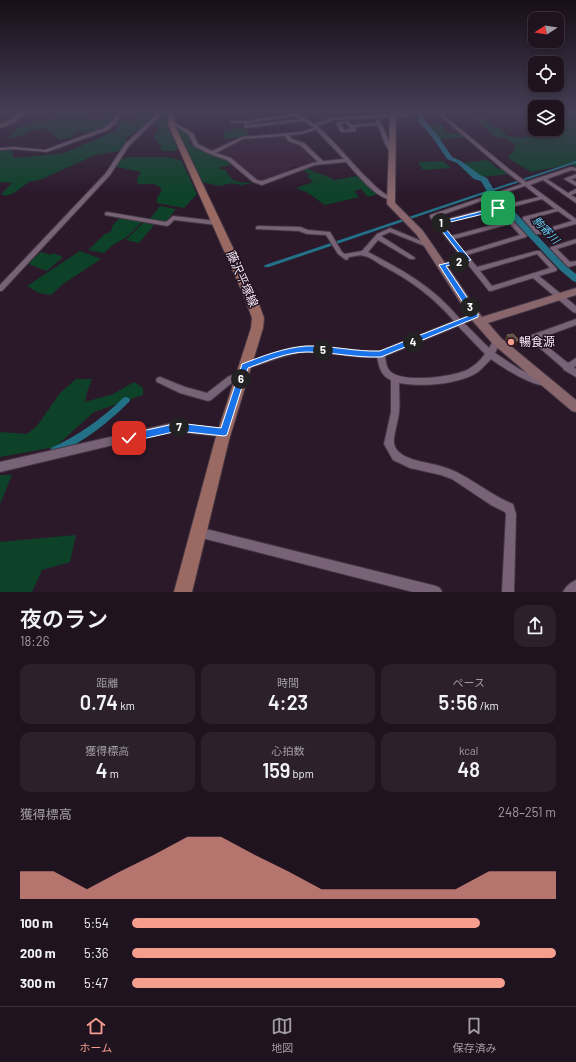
<!DOCTYPE html>
<html lang="ja">
<meta charset="utf-8">
<style>
body{margin:0;font-family:Barlow,"Noto Sans JP",sans-serif;background:#2d202d;color:#f1f3f6;height:100vh;display:flex;flex-direction:column;font-size:15px;white-space:nowrap}
*{box-sizing:border-box;margin:0}
p{font-size:13px;color:#a29ea5}
.icon{flex:none;width:22px;height:22px;fill:none;stroke:currentColor;stroke-width:2;stroke-linecap:round;stroke-linejoin:round}
.map{position:relative;height:592px;overflow:hidden}
.sheet{display:flex;flex-direction:column;background:#201320;flex:1}
.sheet>*{flex:none}
.needle{width:26px;rotate:258deg}
.fabs{position:absolute;left:528px;top:12px;display:grid;gap:8px}
.fabs a{display:grid;place-items:center;width:36px;height:36px;border-radius:8px;background:#201320;box-shadow:0 2px 6px #0003,0 0 0 1px #3d323e;font-size:20px}
.pin{position:absolute;display:grid;place-items:center;width:34px;height:34px;color:#fff;margin:-17px;border-radius:8px;box-shadow:0 2px 6px #0006}
.km{position:absolute;width:20px;height:20px;margin:-10px;border-radius:50%;background:#222;color:#fff;font-size:11px;line-height:20px;text-align:center}
.round{display:grid;place-items:center;flex:none;width:42px;height:42px;border-radius:12px;background:#2d202d}
.overview{display:flex;align-items:center;justify-content:space-between;height:68px;padding:0 20px}
h1{font-size:22px;font-weight:600;line-height:30px}
.metrics{display:grid;grid-template-columns:repeat(3,1fr);gap:6px;height:68px;padding:4px 20px}
.metrics div{display:grid;align-content:center;border-radius:10px;background:#2d202d;text-align:center}
.metrics b{font-size:20px;font-weight:600}
.metrics small{font-size:11px;font-weight:400}
.metrics p{font-size:11px}
.chart{height:112px;padding:8px 20px}
.chart p{display:flex;justify-content:space-between}
.chart svg{width:100%;height:72px;margin-top:4px;fill:#f59d8f;opacity:.7}
ul{padding:0 20px;list-style:none;font-size:13px}
li{display:grid;grid-template-columns:64px 48px 1fr;align-items:center;height:30px}
li i{height:10px;border-radius:5px;background:#f59d8f}
.dock{display:flex;justify-content:space-around;align-items:center;height:56px;border-top:1px solid #3d323e;background:#201320;font-size:11px;color:#a29ea5}
.dock a{display:grid;justify-items:center;gap:2px}
.dock .on{color:#f59d8f}
.map>svg:first-child{display:block}
.built{fill:#372036}
.green{fill:#0d4229}
.lines{fill:none;stroke-linecap:round;stroke-linejoin:round}
.canal{fill:#227187;fill-rule:evenodd}
.river{fill:#227187;fill-rule:evenodd}
.street-casing{stroke:#453744;stroke-width:2}
.secondary-casing{stroke:#453744;stroke-width:2}
.primary-casing{stroke:#453744;stroke-width:2}
.street{fill:#786276;fill-rule:evenodd}
.secondary{fill:#89666c;fill-rule:evenodd}
.primary{fill:#9a6a62;fill-rule:evenodd}
.wall{fill:#4e3b2a}
.shaded-wall{fill:#382621}
.building{fill:#604e40;stroke:#78675d}
.route{fill:#1a73e8;stroke:#fff}
.poi-dot{fill:#f59d8f;stroke:#211020;stroke-width:1.5}
.labels{text-anchor:middle;stroke-width:3;stroke-linejoin:round;paint-order:stroke}
.far-water-label{font-size:11px;font-style:italic;fill:#5fcef0;stroke:#211020}
.street-label{font-size:12px;fill:#f7ebf6;stroke:#211020}
.poi-label{font-size:12px;fill:#f7ebf6;stroke:#211020;text-anchor:start}
</style>
<div class="map">
<svg width="576" height="592" viewBox="0 0 576 592">
<rect width="100%" height="100%" fill="#2b192a"/>
<path class="built" d="M 285,135 L 288,140 L 300,144 L 318,162 L 301,167 L 295,166 L 289,168 L 290,171 L 259,182 L 214,152 L 242,138 Z"/>
<path class="green" d="M 57,112 L 86,112 L 84,119 L 116,117 L 122,117 L 127,122 L 135,121 L 138,112 L 160,112 L 168,114 L 167,125 L 178,149 L 175,151 L 162,151 L 160,144 L 154,138 L 154,135 L 159,130 L 155,125 L 144,125 L 125,139 L 130,141 L 119,151 L 95,155 L 42,179 L 29,182 L 14,193 L 5,196 L 1,194 L 12,183 L 0,182 L 0,151 L 14,150 L 12,155 L 15,158 L 64,153 L 117,130 L 120,124 L 112,122 C 102,129 93,137 81,131 L 73,134 L 73,137 L 59,140 C 56,137 52,133 50,131 C 35,121 21,142 9,137 C 20,116 49,130 57,112 Z
M 557,112 L 576,112 L 576,167 L 571,164 L 531,172 L 507,157 L 514,151 L 515,145 L 506,139 L 494,136 L 474,118 L 484,118 L 492,125 L 500,128 L 507,136 L 523,138 L 527,136 L 540,139 L 561,137 L 557,123 Z
M 441,124 L 448,133 L 462,133 L 467,137 L 439,139 L 428,125 Z
M 175,126 L 189,134 L 191,140 L 188,141 L 189,143 L 197,149 L 229,160 L 232,164 L 230,165 L 218,168 L 226,170 C 231,184 242,182 253,183 L 241,185 L 231,183 L 219,186 L 202,182 Z
M 244,128 L 249,133 L 247,136 L 230,139 L 222,138 L 226,130 Z
M 129,157 L 165,157 L 181,160 L 197,194 L 184,208 L 157,203 L 157,198 L 162,190 C 156,181 147,185 138,184 L 137,179 L 141,172 L 117,167 L 117,165 L 122,159 Z
M 488,160 L 498,169 L 503,168 L 510,174 L 478,177 L 461,163 Z
M 443,161 L 451,168 L 425,170 L 422,169 L 418,162 Z
M 307,168 C 316,174 325,174 334,180 L 358,176 L 378,194 L 368,197 L 361,189 L 354,191 L 359,197 L 325,205 L 308,193 L 296,188 L 313,182 L 307,176 L 310,175 L 303,170 Z
M 160,206 L 176,209 L 165,223 L 148,221 Z
M 120,218 L 142,222 L 127,237 L 114,244 L 104,253 L 88,250 L 106,233 L 108,234 L 112,230 L 112,226 Z
M 144,222 L 155,224 L 139,243 L 126,240 Z
M 80,251 L 101,259 L 63,284 L 51,295 L 39,293 L 27,286 Z
M 41,252 L 51,255 L 53,253 L 63,257 L 47,271 L 28,264 Z
M 76,379 L 92,379 L 87,392 L 85,402 L 113,394 L 134,382 L 143,388 L 143,395 L 94,412 L 55,447 L 0,457 L 0,432 L 27,434 L 37,426 L 60,393 Z
M 0,475 L 12,475 L 0,504 Z
M 76,535 L 70,562 L 42,570 L 32,592 L 0,592 L 0,542 Z"/>
<g class="lines">
<path class="canal" d="M 576,161 L 576,163 L 269,267 L 265,267 L 264,266 L 265,265 Z
M 126,397 L 129,398 L 130,400 L 129,402 C 107,424 84,441 57,454 L 54,455 L 51,454 L 50,451 L 51,448 C 79,435 102,419 123,398 Z"/>
<path class="river" d="M 416,112 L 422,112 L 425,121 L 438,136 L 452,157 L 461,161 L 480,175 L 487,178 L 494,190 L 566,266 L 576,274 L 576,282 L 573,281 L 560,270 L 488,193 L 481,181 L 474,179 L 457,163 L 447,159 L 433,138 L 419,122 Z"/>
<g class="street-casing">
<path id="street" d="M 25,112 L 32,112 L 19,117 L 17,116 Z
M 118,112 L 122,112 L 116,123 L 108,130 L 47,152 L 14,149 L 0,150 L 0,148 L 14,147 L 45,150 L 104,128 L 113,121 Z
M 159,112 L 164,112 L 129,146 L 110,175 L 2,291 L 0,291 L 0,285 L 106,173 L 125,144 Z
M 285,112 C 296,112 305,118 314,124 L 332,118 L 421,112 L 451,112 L 442,114 L 509,169 L 526,182 L 571,167 L 576,168 L 576,171 L 572,170 L 547,179 L 568,193 L 576,189 L 576,193 L 571,195 L 576,198 L 576,203 L 543,180 L 530,185 L 576,219 L 576,224 L 540,234 L 536,234 L 523,219 L 523,217 L 555,209 L 542,199 L 512,207 L 510,206 L 499,195 L 491,198 L 500,207 L 500,209 L 441,224 L 451,236 L 511,220 L 513,221 L 526,235 L 527,236 L 526,237 L 467,255 L 477,267 L 536,251 L 540,251 L 557,269 L 556,271 L 539,276 L 576,306 L 576,313 L 573,312 L 533,278 L 491,291 L 489,291 L 466,262 L 442,267 L 440,266 L 439,265 L 440,264 L 463,259 L 430,217 L 430,215 L 522,184 L 505,171 L 438,114 L 333,120 L 317,126 C 336,142 350,162 368,179 C 376,187 383,194 393,198 L 393,200 C 378,201 355,172 346,162 L 315,165 L 262,185 L 253,182 L 227,160 L 210,154 L 194,146 L 189,135 L 169,122 L 172,121 L 193,133 L 198,144 L 212,151 L 242,137 L 301,132 L 314,128 L 304,121 L 246,128 L 244,127 L 244,123 L 232,123 L 230,122 L 232,121 L 248,121 L 290,114 ZM 294,116 L 301,119 L 248,125 L 248,123 ZM 316,130 L 344,159 L 323,161 L 304,143 L 292,139 L 289,135 L 301,134 ZM 285,136 L 288,141 L 300,145 L 318,162 L 312,163 L 262,181 L 257,180 L 231,158 L 216,153 L 243,139 ZM 525,186 L 539,197 L 513,203 L 503,193 ZM 487,199 L 494,207 L 439,221 L 436,217 ZM 558,211 L 572,221 L 539,231 L 529,219 ZM 510,224 L 520,235 L 464,252 L 454,239 ZM 537,254 L 550,268 L 492,286 L 480,271 Z
M 376,120 L 378,120 C 387,130 387,142 395,152 L 395,153 L 391,153 L 385,144 L 378,125 L 355,127 L 356,131 L 343,132 L 341,132 L 336,123 L 347,121 L 353,125 L 376,123 ZM 346,123 L 351,129 L 344,130 L 341,124 Z
M 576,174 L 576,178 L 571,179 L 576,182 L 576,186 L 564,179 Z
M 107,212 L 166,222 L 173,216 L 217,221 L 220,223 L 217,225 L 174,220 L 169,225 L 167,226 L 105,215 L 105,213 Z
M 258,226 L 300,227 L 308,230 L 330,232 L 342,252 L 345,254 L 362,251 L 377,234 L 390,228 L 431,245 L 432,246 L 431,247 L 427,247 L 390,232 L 381,236 L 414,257 L 415,258 L 414,259 L 410,259 L 378,240 L 368,252 C 406,272 432,286 460,319 L 475,313 L 478,314 L 479,316 L 478,318 L 464,323 L 489,348 L 494,339 L 500,339 L 501,341 L 495,353 L 519,369 L 547,381 L 548,383 L 547,385 C 536,389 500,366 491,359 C 487,363 483,368 478,372 C 459,385 421,387 399,383 C 399,393 400,403 399,413 C 398,421 393,437 394,443 C 396,460 427,462 440,466 C 467,473 487,494 513,504 L 516,514 L 514,592 L 502,592 L 506,514 L 505,512 L 491,505 L 452,479 L 441,475 L 410,468 L 393,460 L 384,444 L 391,412 L 391,380 C 381,376 379,367 377,357 C 354,359 331,351 307,352 C 286,353 265,364 245,369 L 242,368 L 241,366 L 242,364 L 245,363 L 291,348 L 307,346 L 326,347 L 362,351 L 380,351 L 454,321 C 433,297 412,281 383,266 C 377,263 371,257 364,256 C 360,254 353,257 349,257 L 348,259 L 346,260 L 338,254 L 326,235 L 307,234 L 299,231 L 256,229 L 256,227 ZM 458,326 L 485,354 C 480,361 474,366 467,370 C 452,377 400,384 389,370 C 386,366 386,361 385,356 Z
M 576,239 L 576,243 L 557,249 L 570,262 L 576,261 L 576,265 L 569,267 L 567,266 L 550,248 L 551,247 Z
M 576,319 L 576,325 L 538,339 L 568,363 L 576,358 L 576,366 L 574,367 L 576,369 L 576,377 L 564,370 L 563,368 L 528,338 L 529,336 Z
M 242,373 L 245,374 L 246,376 L 245,378 L 234,381 L 211,400 L 208,401 L 180,393 L 157,382 L 156,380 L 157,378 L 160,377 L 185,387 L 207,393 L 229,376 Z
M 172,423 L 224,429 L 227,430 L 229,433 L 227,436 L 224,437 L 172,431 L 0,472 L 0,462 Z
M 198,527 L 436,586 L 440,588 L 442,592 L 413,592 L 198,537 L 194,536 L 193,532 L 194,528 Z
M 576,580 L 576,592 L 563,592 C 566,586 570,583 576,580 Z"/>
</g>
<g class="secondary-casing">
<path id="secondary" d="M 17,112 L 23,112 C 20,122 9,125 0,128 L 0,124 C 6,121 15,120 17,112 Z
M 390,112 L 396,112 L 395,203 L 423,231 L 482,317 L 576,288 L 576,295 L 488,323 L 501,338 L 576,400 L 576,412 L 572,411 L 493,344 L 471,319 L 417,235 L 387,204 Z"/>
</g>
<g class="primary-casing">
<path id="primary" d="M 169,112 L 175,112 L 174,124 L 256,296 L 264,318 L 263,328 L 229,440 L 192,592 L 174,592 L 215,440 L 251,328 L 252,318 L 244,296 L 168,124 Z"/>
</g>
<use href="#street" class="street"/>
<use href="#secondary" class="secondary"/>
<use href="#primary" class="primary"/>
</g>
<path class="wall" d="M 513,334 L 517,344 L 513,346 L 505,339 L 507,335 Z"/>
<path class="shaded-wall" d="M 519,340 L 517,344 L 513,346 L 515,341 Z"/>
<path class="building" d="M 513,334 L 519,340 L 515,341 L 507,335 Z"/>
<linearGradient id="sky" x2="0" y2="1"><stop stop-color="#180e17"/><stop offset="0.57" stop-color="#443e55"/><stop offset="1" stop-color="#443e55" stop-opacity="0"/></linearGradient>
<rect width="576" height="195" fill="url(#sky)"/>
<path class="route" d="M 498,207 L 500,210 L 442,224 L 471,260 L 446,266 L 478,314 L 478,317 L 381,357 C 356,358 332,352 307,352 C 287,352 267,361 248,368 L 227,435 L 224,436 L 178,431 L 129,442 L 126,441 L 125,438 L 129,434 L 178,423 L 221,428 L 242,364 C 263,356 283,348 306,346 C 329,345 356,352 380,351 L 471,315 L 439,265 L 464,259 L 436,223 Z"/>
<circle class="poi-dot" cx="511" cy="342" r="4"/>
<g class="labels">
<g class="far-water-label">
<text transform="translate(546 230) rotate(46)" y="4">駒寄川</text>
</g>
<g class="street-label">
<text transform="translate(242 279) rotate(66)" y="4">藤沢平塚線</text>
</g>
<g class="poi-label">
<text x="519" y="346">暢食源</text>
</g>
</g>
</svg>
<div class="fabs">
<a><svg class="needle" viewBox="-14 -14 28 28"><path d="M0-13l5 13h-10z" fill="#e53935"/><path d="M0 13l5-13h-10z" fill="#a29ea5"/></svg></a>
<a><svg class="icon" aria-label="locate" viewBox="0 0 24 24"><circle cx="12" cy="12" r="6"/><path d="M12 2v4M12 18v4M2 12h4M18 12h4"/></svg></a>
<a><svg class="icon" aria-label="layers" viewBox="0 0 24 24"><path d="M12 4l9 5-9 5-9-5zM3 14l9 5 9-5"/></svg></a>
</div>
<div class="pin" style="left:498px;top:208px;background:#1e9e55"><svg class="icon" aria-label="arrive" viewBox="0 0 24 24"><path d="M6 21V4h12l-3 4 3 4H6"/></svg></div>
<div class="pin" style="left:129px;top:438px;background:#d93025"><svg class="icon" aria-label="check" viewBox="0 0 24 24"><path d="M5 12l5 5 9-10"/></svg></div>
<b class="km" style="left:441px;top:223px">1</b>
<b class="km" style="left:459px;top:262px">2</b>
<b class="km" style="left:470px;top:307px">3</b>
<b class="km" style="left:413px;top:342px">4</b>
<b class="km" style="left:323px;top:350px">5</b>
<b class="km" style="left:241px;top:379px">6</b>
<b class="km" style="left:179px;top:427px">7</b>
</div>
<section class="sheet">
<div class="overview"><div><h1>夜のラン</h1><p>18:26</p></div><a class="round"><svg class="icon" aria-label="share" viewBox="0 0 24 24"><path d="M12 15V3M7 8l5-5 5 5M5 13v7h14v-7"/></svg></a></div>
<div class="metrics">
<div><p>距離</p><b>0.74<small> km</small></b></div>
<div><p>時間</p><b>4:23</b></div>
<div><p>ペース</p><b>5:56<small> /km</small></b></div>
</div>
<div class="metrics">
<div><p>獲得標高</p><b>4<small> m</small></b></div>
<div><p>心拍数</p><b>159<small> bpm</small></b></div>
<div><p>kcal</p><b>48</b></div>
</div>
<div class="chart"><p><span>獲得標高</span>248–251 m</p>
<svg viewBox="0 0 160 44" preserveAspectRatio="none"><path d="M0 44V27L10 27L20 38L30 27L40 17L50 6L60 6L70 17L80 27L90 38L100 38L110 38L120 38L130 38L140 27L150 27L160 27V44z"/></svg>
</div>
<ul>
<li><b>100 m</b>5:54<i style="width:82%"></i></li>
<li><b>200 m</b>5:36<i style="width:100%"></i></li>
<li><b>300 m</b>5:47<i style="width:88%"></i></li>
</ul>
</section>
<nav class="dock">
<a class="on"><svg class="icon" aria-label="home" viewBox="0 0 24 24"><path d="M3 11l9-7 9 7M6 9v11h12V9"/></svg>ホーム</a>
<a><svg class="icon" aria-label="map" viewBox="0 0 24 24"><path d="M3 6l6-2 6 2 6-2v14l-6 2-6-2-6 2zM9 4v14M15 6v14"/></svg>地図</a>
<a><svg class="icon" aria-label="saved" viewBox="0 0 24 24"><path d="M7 4h10v16l-5-4-5 4z"/></svg>保存済み</a>
</nav>
